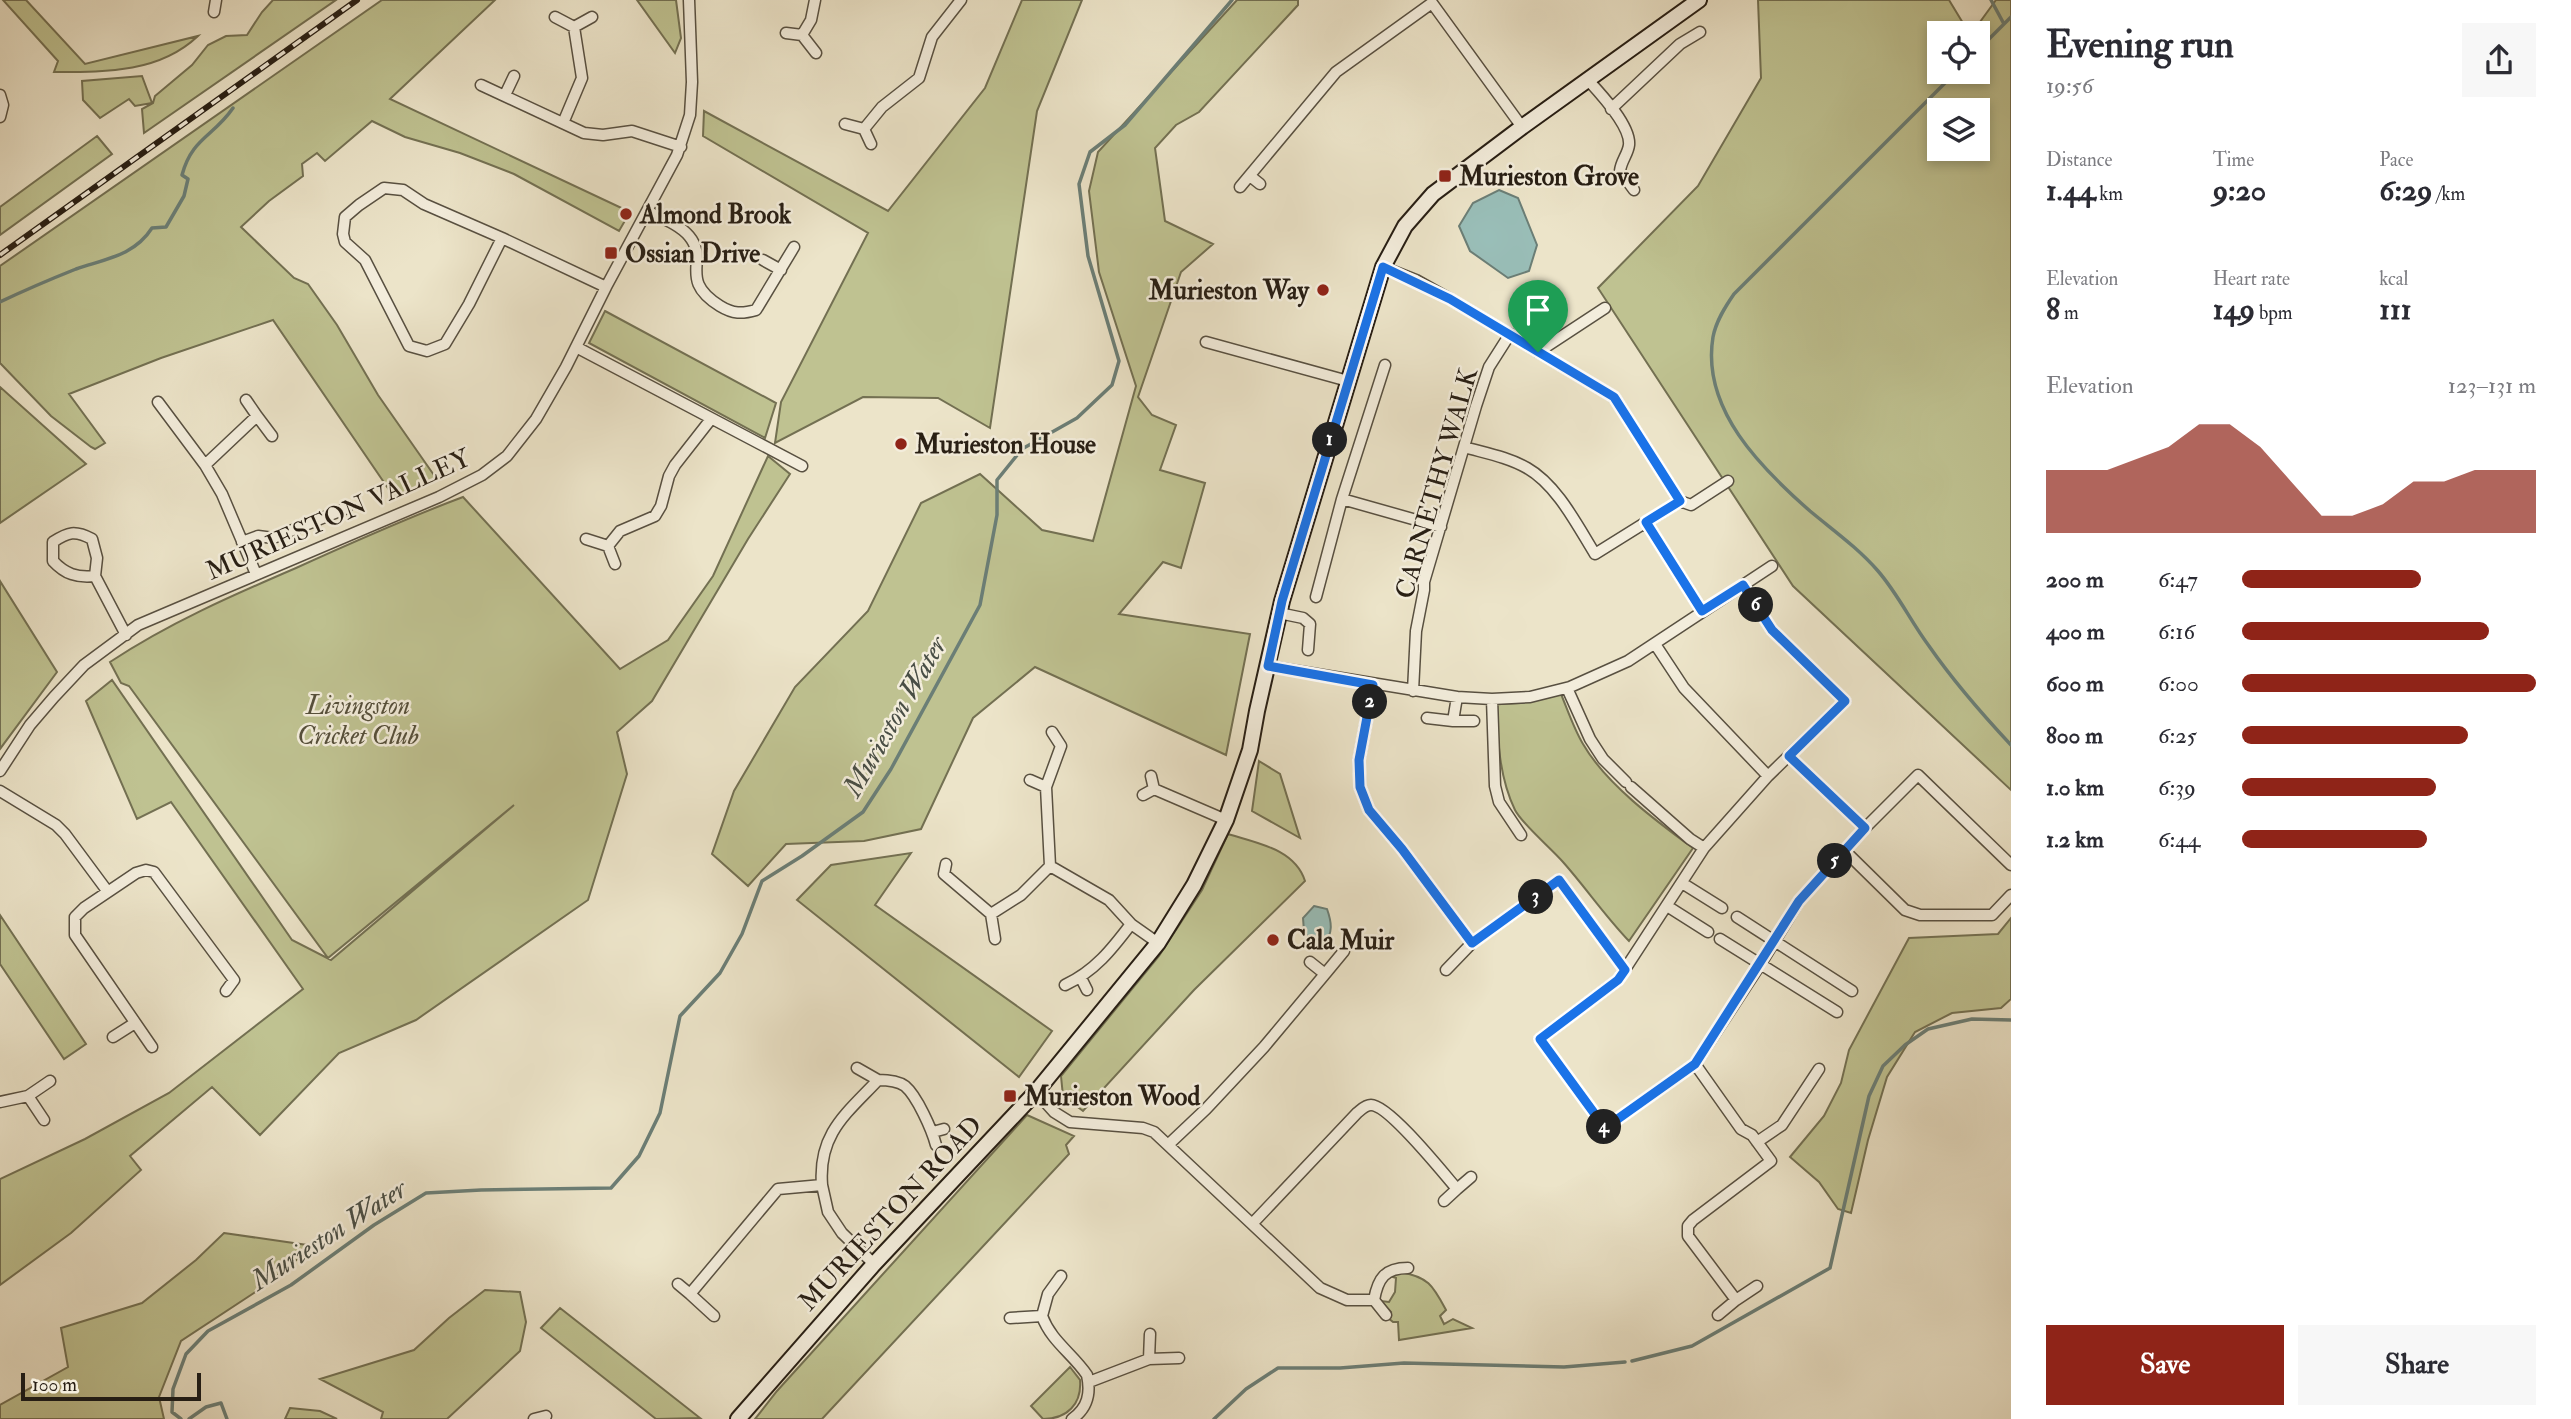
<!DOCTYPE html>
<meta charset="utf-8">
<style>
body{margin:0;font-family:"IM FELL Double Pica",serif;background:#f7f7f7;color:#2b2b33;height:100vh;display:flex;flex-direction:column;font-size:26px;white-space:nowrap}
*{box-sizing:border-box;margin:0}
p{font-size:23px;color:#7c7c81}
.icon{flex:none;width:38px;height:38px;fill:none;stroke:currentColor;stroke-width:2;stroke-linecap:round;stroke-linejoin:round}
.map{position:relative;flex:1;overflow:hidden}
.sheet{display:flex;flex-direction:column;background:#fff;width:560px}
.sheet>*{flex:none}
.buttons{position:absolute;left:1927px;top:21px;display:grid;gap:14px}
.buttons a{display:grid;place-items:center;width:63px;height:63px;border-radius:0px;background:#fff;box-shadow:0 4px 10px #0003;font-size:35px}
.scale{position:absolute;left:21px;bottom:18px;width:180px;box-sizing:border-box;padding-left:7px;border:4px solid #271e14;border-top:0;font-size:19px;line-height:24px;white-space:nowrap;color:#271e14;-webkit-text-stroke:5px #f3eddc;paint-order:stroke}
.pin{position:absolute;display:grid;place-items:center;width:60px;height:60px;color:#fff;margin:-72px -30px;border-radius:50% 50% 50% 0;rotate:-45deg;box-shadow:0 0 7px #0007}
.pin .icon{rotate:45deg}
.km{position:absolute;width:35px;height:35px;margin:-18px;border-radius:50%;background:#222;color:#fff;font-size:19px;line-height:35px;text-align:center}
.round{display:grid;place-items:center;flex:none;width:74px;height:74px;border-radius:0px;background:#f7f7f7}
.headline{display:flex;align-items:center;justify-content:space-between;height:119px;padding:0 35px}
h1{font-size:38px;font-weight:700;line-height:52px}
.metrics{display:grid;grid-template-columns:repeat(3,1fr);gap:10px;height:119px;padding:7px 35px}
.metrics div{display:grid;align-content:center}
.metrics b{font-size:30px;font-weight:700}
.metrics small{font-size:19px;font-weight:400}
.metrics p{font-size:19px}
.chart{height:196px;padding:14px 35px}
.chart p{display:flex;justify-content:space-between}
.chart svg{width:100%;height:126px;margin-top:7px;fill:#8f2418;opacity:.7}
.cta{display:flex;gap:14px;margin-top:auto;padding:14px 35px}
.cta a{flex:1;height:80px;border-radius:0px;background:#8f2418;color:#fff;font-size:28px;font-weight:700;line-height:80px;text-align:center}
.cta a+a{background:#f7f7f7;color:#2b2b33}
ul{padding:0 35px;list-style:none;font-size:23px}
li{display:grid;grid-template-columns:112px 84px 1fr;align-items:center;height:52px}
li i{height:18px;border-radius:9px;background:#8f2418}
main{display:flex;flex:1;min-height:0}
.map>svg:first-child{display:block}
.green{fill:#bfc291;stroke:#737052;stroke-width:2;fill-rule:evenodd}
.water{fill:#99beb8;stroke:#6b7e76;stroke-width:2}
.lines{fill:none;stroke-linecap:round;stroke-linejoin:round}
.stream{stroke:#6b7e76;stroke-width:3.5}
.street-casing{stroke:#585041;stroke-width:13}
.secondary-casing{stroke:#271e14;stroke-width:18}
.street{stroke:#f3eddc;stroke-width:10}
.secondary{stroke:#f3eddc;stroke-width:14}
.rail-casing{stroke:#271e14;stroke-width:6}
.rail{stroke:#f3eddc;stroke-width:3.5;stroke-dasharray:10;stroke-linecap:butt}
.route-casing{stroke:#fff;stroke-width:14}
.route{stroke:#1a73e8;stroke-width:9}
.poi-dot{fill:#8f2418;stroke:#f3eddc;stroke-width:2.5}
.labels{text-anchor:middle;stroke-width:5;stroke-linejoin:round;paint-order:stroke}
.poi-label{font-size:26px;font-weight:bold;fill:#271e14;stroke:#f3eddc;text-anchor:start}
.street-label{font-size:26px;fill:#271e14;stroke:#f3eddc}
.park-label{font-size:26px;font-style:italic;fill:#554f3a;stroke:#f3eddc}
.water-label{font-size:28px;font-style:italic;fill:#494e45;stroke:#f3eddc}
</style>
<main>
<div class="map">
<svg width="2011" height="1419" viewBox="0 0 2011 1419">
<rect width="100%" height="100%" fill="#ece4c9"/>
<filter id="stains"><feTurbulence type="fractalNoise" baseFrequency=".00286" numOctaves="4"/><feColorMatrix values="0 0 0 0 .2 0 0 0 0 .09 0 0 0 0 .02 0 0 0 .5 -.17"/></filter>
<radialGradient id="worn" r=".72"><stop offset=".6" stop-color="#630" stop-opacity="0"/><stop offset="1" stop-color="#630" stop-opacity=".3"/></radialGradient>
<path class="green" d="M 3,0 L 26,0 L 85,64 L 198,36 C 159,73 105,72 54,72 L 58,61 Z
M 273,0 L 336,0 L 144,133 L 142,109 L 153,103 L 155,96 L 192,65 L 208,45 L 226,36 L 247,35 L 262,12 Z
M 382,0 L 495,0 L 390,99 L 630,212 L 619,231 L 514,174 L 460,153 L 405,137 L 372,121 L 325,161 L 317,153 L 302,164 L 303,176 L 269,201 L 241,227 L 294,278 L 308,284 L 337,325 L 378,395 L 436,478 L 394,497 L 273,320 L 161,358 L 69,394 L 105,443 L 95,449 L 91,447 L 51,416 L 0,363 L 0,266 Z
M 637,0 L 676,0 L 681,38 L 675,53 Z
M 1022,0 L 1082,0 L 1037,111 L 990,428 L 938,398 L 863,397 L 775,443 L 781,402 L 868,233 L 703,136 L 704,111 L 888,211 L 985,88 Z
M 1237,0 L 1298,0 L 1298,5 L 1199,112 L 1176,125 L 1155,148 L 1165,221 L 1213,244 L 1181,272 L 1138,397 L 1152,415 L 1176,425 L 1160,470 L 1205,483 L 1181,568 L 1163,562 L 1119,614 L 1250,634 L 1226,755 L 1035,667 L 973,718 L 921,829 L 864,841 L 786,844 L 748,886 L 712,854 L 734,791 L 795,687 L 868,611 L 921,503 L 980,474 L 1042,530 L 1093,541 L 1136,386 L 1099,272 L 1089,191 L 1098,152 Z
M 1758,0 L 1949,0 L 1969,33 L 1939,33 L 1939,72 L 1978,72 L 1978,33 L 1972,33 L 1996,0 L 2011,0 L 2011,790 L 1793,586 L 1598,288 L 1698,186 L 1761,78 ZM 1939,110 L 1978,110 L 1978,149 L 1939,149 Z
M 142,76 L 152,103 L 135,106 L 129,99 L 100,118 L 83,100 L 82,81 Z
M 97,136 L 112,154 L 0,235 L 0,207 Z
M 605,311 L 776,403 L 765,438 L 589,343 Z
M 0,387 L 86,464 L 0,523 Z
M 768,456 L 790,474 L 748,539 L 652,701 L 617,732 L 627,774 L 588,900 L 416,1020 L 339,1053 L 260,1135 L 212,1087 L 130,1156 L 141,1170 L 71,1233 L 0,1285 L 0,1179 L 85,1139 L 169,1093 L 303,989 L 171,802 L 137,819 L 86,701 L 112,680 L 292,940 L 331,960 L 514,805 L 328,958 L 129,686 L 121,683 L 110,662 C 169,623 231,596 296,568 C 351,543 407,518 463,497 L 620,669 L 668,640 L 713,576 Z
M 0,581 L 57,672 L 0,749 Z
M 1561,694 C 1568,711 1574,729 1583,744 C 1606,784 1656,821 1693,848 L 1629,941 C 1605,916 1586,888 1563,862 C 1551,848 1522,824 1515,810 C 1499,777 1498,741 1496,704 L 1521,703 Z
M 1259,761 L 1280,774 L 1300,838 L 1252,811 Z
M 1228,834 C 1257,843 1295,849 1305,881 L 1194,990 L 1083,1111 L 1063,1096 L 1061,1076 L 1159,956 L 1202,890 Z
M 911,853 L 875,905 L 1052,1031 L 1019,1077 L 797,900 L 831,865 Z
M 0,915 L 86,1044 L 64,1059 L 0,964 Z
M 2011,918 L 2011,999 L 2001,1008 L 1952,1013 L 1915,1032 L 1887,1077 L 1868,1140 L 1851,1213 L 1838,1209 L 1819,1182 L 1790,1157 L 1824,1116 L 1841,1083 L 1849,1050 L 1909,938 L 1998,934 Z
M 1027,1115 L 1074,1136 L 1066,1145 L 1069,1154 L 822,1419 L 755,1419 L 777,1391 Z
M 224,1233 L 314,1246 L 260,1289 L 181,1341 L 159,1397 L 164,1419 L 0,1419 L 0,1405 L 68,1367 L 61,1328 L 142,1303 L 196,1260 Z
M 1400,1272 C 1429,1277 1433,1286 1446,1310 L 1440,1316 L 1444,1324 L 1453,1319 L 1472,1328 L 1399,1340 L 1398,1322 L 1393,1322 L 1387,1317 L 1391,1312 L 1381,1301 L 1389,1302 L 1395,1292 L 1396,1278 L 1387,1275 Z
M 485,1290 L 520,1292 L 526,1322 L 520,1351 L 447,1419 L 381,1419 L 383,1412 L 320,1379 L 414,1350 L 449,1318 Z
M 560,1308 L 700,1418 L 656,1419 L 541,1328 Z
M 1070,1367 L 1080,1380 C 1082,1404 1067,1419 1043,1419 L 1031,1406 Z
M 290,1408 L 320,1411 L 337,1419 L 285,1419 Z"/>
<path class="water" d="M 1499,190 L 1518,198 L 1537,245 L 1529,271 L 1508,278 L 1470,251 L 1459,226 L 1473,203 Z
M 1314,906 L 1327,909 C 1332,923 1333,933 1324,945 L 1312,943 L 1304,931 L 1303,918 Z"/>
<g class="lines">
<path class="stream" d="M 1991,0 L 2004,24
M 1978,50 L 2011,17
M 1956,72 L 1734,294 C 1725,307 1716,321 1713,337 C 1701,409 1761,468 1810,511 C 1834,531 1858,548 1878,571 C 1898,594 1911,622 1929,646 C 1954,682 1982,714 2011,745
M 0,302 C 25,290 51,279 76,269 C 105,259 134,256 152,228 L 166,227 L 184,196 L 188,179 L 182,175 C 192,138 213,137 233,108
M 1632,1361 L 1692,1346 L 1830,1268 L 1869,1096 L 1883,1066 L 1905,1045 L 1928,1029 L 1972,1019 L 2011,1020
M 181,1419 L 172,1412 L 173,1389 L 186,1354 L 208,1331 L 291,1285 L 374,1225 L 426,1193 L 481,1190 L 611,1188 L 639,1156 L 660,1113 L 680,1016 L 720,973 L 742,934 L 762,881 L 802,856 L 863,812 L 891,769 L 980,605 L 997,515 L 997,480 L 1022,449 L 1077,418 L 1112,385 L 1119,361 L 1088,256 L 1079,184 L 1090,152 L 1125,125 L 1232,0
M 189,1419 L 206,1407 L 221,1403 L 227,1419
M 1214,1419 L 1246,1389 L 1278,1368 L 1340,1368 L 1404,1363 L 1564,1367 L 1625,1362"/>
<g class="street-casing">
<path id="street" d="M 815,0 L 811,20 L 802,35 L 816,53
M 214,12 L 216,0
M 555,17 L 574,27 L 582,78 L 563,123
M 574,27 L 592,17
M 786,33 L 802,35
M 1588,80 C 1600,93 1631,126 1629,145 C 1628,154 1621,161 1620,171 L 1634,190
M 481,85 L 584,133 L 603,135 L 632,131 L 681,147
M 0,95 L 3,105 L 0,117
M 505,95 L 514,76
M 1611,109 L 1680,44 L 1700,32
M 845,124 L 864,129
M 871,144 L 864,129 L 882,107 L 919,78 L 932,37 L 961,0
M 1250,176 L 1260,184
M 1240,187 L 1336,72 L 1432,3 L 1522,127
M 647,211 C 661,218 679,224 689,236 C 710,261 677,279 720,306 C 733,314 742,314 756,310 L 794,247
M 502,238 L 424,204 L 403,190 L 384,188 L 359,205 L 345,217 L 343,234 L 345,242 L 365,260 L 409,346 L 427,351 L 445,344 L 469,304 L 502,238 L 606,287
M 763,260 L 781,270
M 1383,267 L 1416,280 L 1450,299 L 1614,397 L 1680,501 L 1691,505 L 1728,481
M 1206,342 L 1348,381
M 576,347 L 802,466
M 1538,352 L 1605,308
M 1385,365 L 1342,499 L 1441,527
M 246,400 L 257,416
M 158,402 L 205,465 L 222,494 L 256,574
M 1464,447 C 1485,453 1508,457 1527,468 C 1557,485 1577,525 1595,554 L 1680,501
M 205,465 L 257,416 L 272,436
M 1646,522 L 1702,611
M 586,539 L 608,546
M 242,542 L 258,536 L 273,538 L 347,508
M 615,564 L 608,546 L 620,531 L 655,516 L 661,506 L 669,476 L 675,465 L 711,419
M 95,576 L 97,558 L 92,539 C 75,530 68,532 53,542 L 53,561 C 65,574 77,578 95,576 L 126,635
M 1743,585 L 1772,630 L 1845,701 L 1768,776 L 1704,848 L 1618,980 L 1540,1039 L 1605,1128 L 1695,1064 L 1760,965 L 1799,901 L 1865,828 L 1918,775 L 2011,865
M 1316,597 L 1342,499
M 1279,613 L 1303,618 L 1310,624 L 1308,650
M 1655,644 L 1684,688 L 1768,776
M 1268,666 L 1457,697 L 1492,699 L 1530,697 L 1570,687 L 1628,661 L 1772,566
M 1373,685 L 1359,760 L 1360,787 L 1369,810 L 1402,849 L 1472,943 L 1559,880 L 1625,970
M 1567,688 L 1590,739 L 1603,759 L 1626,782
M 1413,691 L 1416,631 L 1424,590 L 1424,582 L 1476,406 L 1489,367 L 1510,334
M 1457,697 L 1453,721 L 1474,721
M 1492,699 L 1495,786 L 1499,802 L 1521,835
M 1427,718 L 1453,721
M 1789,756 L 1865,828
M 0,771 L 30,725 L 54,697 L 84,665 L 138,625 L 439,497 L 482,475 L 507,456 L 536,419 L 566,367 L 606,287 L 677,155 L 690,115 L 692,82 L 689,0
M 1151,776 L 1154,789 L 1226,820
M 1030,780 L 1046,787
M 1631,787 L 1690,839 L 1704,848
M 0,791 L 56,825 L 65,834 L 108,892
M 1143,795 L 1154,789
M 1845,851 L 1905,910 L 1920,915 L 1992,915 L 2011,895
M 946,864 L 944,874 L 991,914
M 1050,866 L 1109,900 L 1131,924
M 1682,883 L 1722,908
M 1667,906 L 1708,932
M 1737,917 L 1852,991
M 995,939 L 991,914 L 1021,895 L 1050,866 L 1046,787 L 1061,746 L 1052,732
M 1720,939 L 1837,1012
M 1446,970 L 1472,943
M 1325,974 L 1344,951
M 1081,978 L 1087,990
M 1065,985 C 1095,971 1112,949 1131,924 L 1158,943
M 113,1037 L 135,1023
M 152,1047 L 75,935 L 75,917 L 84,908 L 136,873 L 146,870 L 154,872 L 234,980 L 226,991
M 1695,1064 L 1741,1129 L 1752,1135 L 1771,1161 L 1693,1220 L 1688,1226 L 1688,1236 L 1736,1300 L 1757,1286
M 878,1080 C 886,1080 898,1081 905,1086 C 917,1096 932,1130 936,1145
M 1036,1092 L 1054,1112 L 1070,1122 L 1143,1128 L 1154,1132 L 1252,1224 L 1357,1113 C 1361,1110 1365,1105 1371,1105 C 1389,1105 1444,1174 1457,1189 L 1444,1201
M 28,1096 L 44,1120
M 0,1102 L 28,1096 L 50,1081
M 933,1132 L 944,1129
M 1757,1142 L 1782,1125 L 1819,1069
M 1169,1144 L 1206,1109 L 1264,1047 L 1325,974 L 1310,962
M 822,1185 C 818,1134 846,1114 878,1080 L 857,1068
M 1457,1189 L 1471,1177
M 1252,1224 L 1320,1288 L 1347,1300 L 1374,1300 C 1378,1278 1385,1268 1408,1268
M 678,1284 L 690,1294
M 1374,1300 L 1386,1315
M 1718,1315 L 1736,1300
M 714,1316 L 690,1294 L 778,1189 L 822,1185 L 828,1212 L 842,1233 L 874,1264
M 1042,1316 L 1048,1294 L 1061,1276
M 1010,1318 L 1042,1316 C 1051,1341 1073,1354 1087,1375 C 1091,1393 1088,1408 1072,1419
M 1149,1359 L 1179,1358
M 1089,1382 L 1149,1359 L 1150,1334
M 534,1419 L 546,1416"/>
</g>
<g class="secondary-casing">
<path id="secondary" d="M 738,1419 L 874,1264 L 1036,1092 L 1158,943 L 1194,885 L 1226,820 L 1250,750 L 1257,711 L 1282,601 L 1383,267 L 1405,226 L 1433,194 L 1522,127 L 1699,0"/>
</g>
<use href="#street" class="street"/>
<use href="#secondary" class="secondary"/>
<g class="rail-casing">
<path id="rail" d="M 0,255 L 357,0"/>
</g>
<use href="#rail" class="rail"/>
</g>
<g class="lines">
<g class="route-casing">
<path id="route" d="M 1383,267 L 1450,299 L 1614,397 L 1680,501 L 1646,522 L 1702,611 L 1743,585 L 1772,630 L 1845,701 L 1789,756 L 1865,828 L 1799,901 L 1695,1064 L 1605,1128 L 1540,1039 L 1618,980 L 1625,970 L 1559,880 L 1472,943 L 1402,849 L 1369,810 L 1360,787 L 1359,760 L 1373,685 L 1268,666 L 1282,601 Z"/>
</g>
<use href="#route" class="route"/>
</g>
<g class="poi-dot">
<rect x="1438" y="169" width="14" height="14" rx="3.5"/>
<circle cx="626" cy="214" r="7"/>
<rect x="604" y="246" width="14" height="14" rx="3.5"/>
<circle cx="1323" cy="290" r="7"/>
<circle cx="901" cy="444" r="7"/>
<circle cx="1273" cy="940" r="7"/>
<rect x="1003" y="1089" width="14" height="14" rx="3.5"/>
</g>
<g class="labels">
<g class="poi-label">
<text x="1459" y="185">Murieston Grove</text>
<text x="640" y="223">Almond Brook</text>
<text x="625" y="262">Ossian Drive</text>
<text x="1309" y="299" text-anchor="end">Murieston Way</text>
<text x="915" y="453">Murieston House</text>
<text x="1287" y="949">Cala Muir</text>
<text x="1024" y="1105">Murieston Wood</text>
</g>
<g class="street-label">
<text transform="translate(1436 483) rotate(-74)" y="9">CARNETHY WALK</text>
<text transform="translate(338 514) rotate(-24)" y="9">MURIESTON VALLEY</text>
<text transform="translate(890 1213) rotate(-47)" y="9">MURIESTON ROAD</text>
</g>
<g class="park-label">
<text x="358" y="714">Livingston<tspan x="358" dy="30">Cricket Club</tspan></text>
</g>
<g class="water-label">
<text transform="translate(894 716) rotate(-60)" y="10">Murieston Water</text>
<text transform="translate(328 1234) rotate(-33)" y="10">Murieston Water</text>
</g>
</g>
<rect width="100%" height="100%" filter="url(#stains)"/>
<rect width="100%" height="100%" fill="url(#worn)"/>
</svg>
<div class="buttons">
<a><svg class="icon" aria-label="locate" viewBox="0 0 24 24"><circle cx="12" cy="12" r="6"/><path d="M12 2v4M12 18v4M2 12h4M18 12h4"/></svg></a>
<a><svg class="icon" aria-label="layers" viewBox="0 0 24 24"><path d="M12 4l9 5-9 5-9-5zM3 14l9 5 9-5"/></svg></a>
</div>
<div class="scale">100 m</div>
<div class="pin" style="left:1538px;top:352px;background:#1e9e55"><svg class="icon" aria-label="arrive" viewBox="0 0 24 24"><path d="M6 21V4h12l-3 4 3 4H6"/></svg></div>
<b class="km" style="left:1330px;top:440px">1</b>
<b class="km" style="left:1370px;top:702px">2</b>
<b class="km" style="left:1536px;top:897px">3</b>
<b class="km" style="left:1604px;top:1127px">4</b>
<b class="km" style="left:1835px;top:861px">5</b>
<b class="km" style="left:1756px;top:605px">6</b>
</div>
<section class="sheet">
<div class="headline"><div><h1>Evening run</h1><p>19:56</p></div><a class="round"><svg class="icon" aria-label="share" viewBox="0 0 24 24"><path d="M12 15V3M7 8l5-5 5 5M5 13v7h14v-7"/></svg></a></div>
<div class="metrics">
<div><p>Distance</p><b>1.44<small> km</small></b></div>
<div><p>Time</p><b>9:20</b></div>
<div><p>Pace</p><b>6:29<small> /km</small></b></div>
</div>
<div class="metrics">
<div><p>Elevation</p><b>8<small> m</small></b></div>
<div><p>Heart rate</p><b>149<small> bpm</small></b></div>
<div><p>kcal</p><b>111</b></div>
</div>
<div class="chart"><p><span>Elevation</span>123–131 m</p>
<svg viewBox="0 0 160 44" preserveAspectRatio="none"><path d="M0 44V22L10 22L20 22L30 18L40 14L50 6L60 6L70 14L80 26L90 38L100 38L110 34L120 26L130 26L140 22L150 22L160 22V44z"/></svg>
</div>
<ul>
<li><b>200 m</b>6:47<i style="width:61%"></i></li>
<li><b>400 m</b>6:16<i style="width:84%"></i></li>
<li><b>600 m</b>6:00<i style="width:100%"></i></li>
<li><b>800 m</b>6:25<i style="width:77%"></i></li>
<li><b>1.0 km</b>6:39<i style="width:66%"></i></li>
<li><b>1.2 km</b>6:44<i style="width:63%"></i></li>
</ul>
<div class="cta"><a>Save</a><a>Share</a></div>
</section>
</main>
